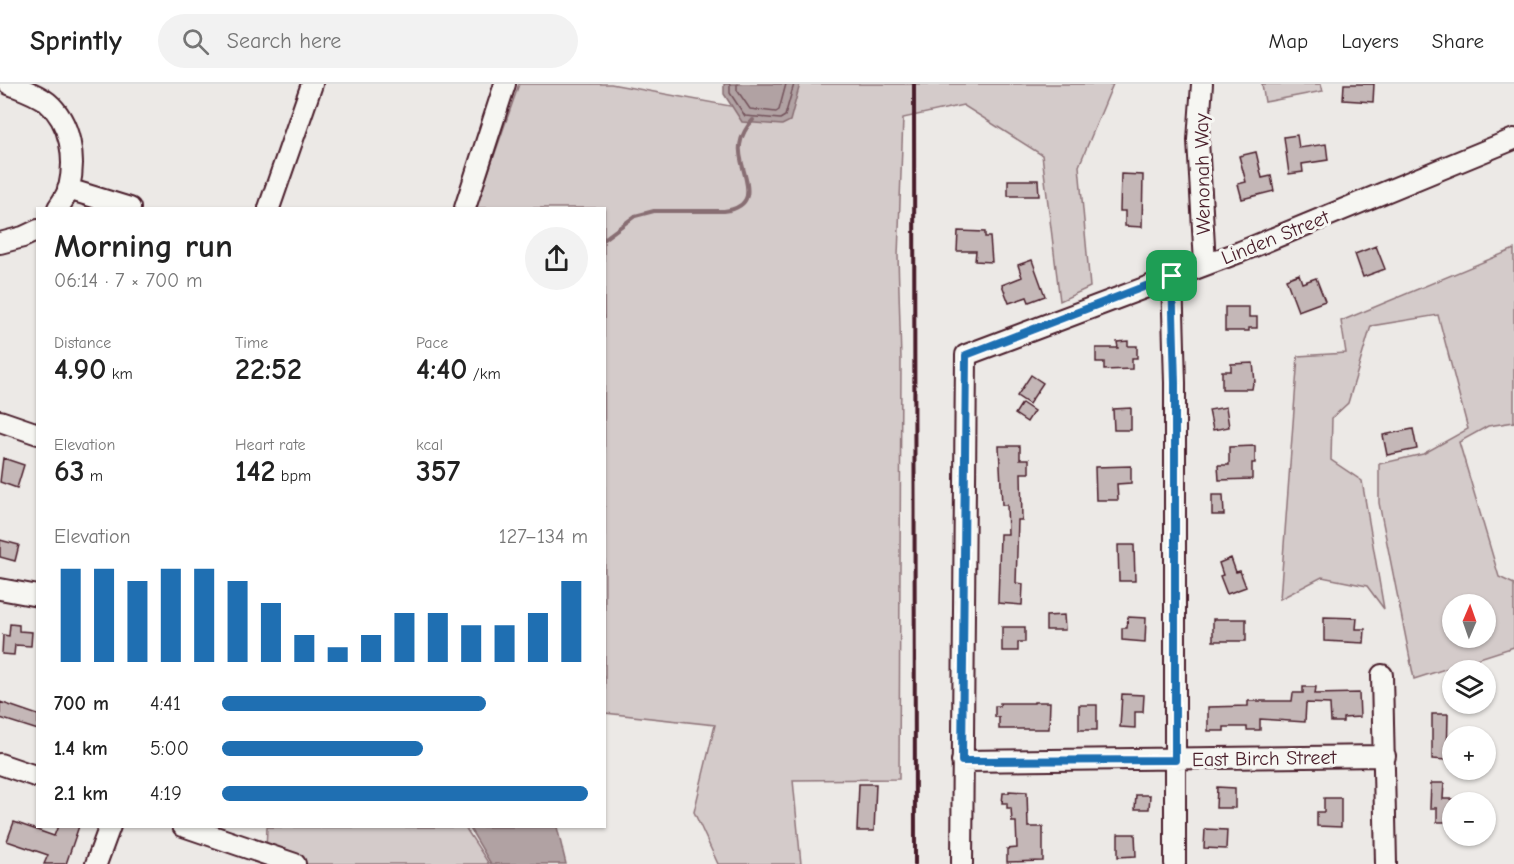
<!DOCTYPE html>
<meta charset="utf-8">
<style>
body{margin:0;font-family:"Comic Neue",sans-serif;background:#f2f2f2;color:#222;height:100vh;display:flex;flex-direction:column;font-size:22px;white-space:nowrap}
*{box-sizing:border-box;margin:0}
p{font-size:20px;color:#767676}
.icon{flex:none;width:33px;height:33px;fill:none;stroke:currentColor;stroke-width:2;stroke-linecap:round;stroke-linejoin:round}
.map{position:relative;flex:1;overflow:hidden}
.drawer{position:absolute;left:36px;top:123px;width:570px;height:621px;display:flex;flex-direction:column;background:#fff;border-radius:0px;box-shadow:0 2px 4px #0004}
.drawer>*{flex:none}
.needle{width:39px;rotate:2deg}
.fabs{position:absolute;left:1442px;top:510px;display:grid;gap:12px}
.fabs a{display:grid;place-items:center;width:54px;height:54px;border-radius:50%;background:#fff;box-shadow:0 2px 4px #0004;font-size:30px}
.pin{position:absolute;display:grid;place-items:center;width:51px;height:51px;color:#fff;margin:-26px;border-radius:12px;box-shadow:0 3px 9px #0006}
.round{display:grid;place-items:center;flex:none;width:63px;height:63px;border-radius:32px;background:#f2f2f2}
.head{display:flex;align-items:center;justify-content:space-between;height:102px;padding:0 18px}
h1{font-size:33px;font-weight:800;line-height:45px}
.stats{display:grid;grid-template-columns:repeat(3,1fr);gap:9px;height:102px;padding:6px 18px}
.stats div{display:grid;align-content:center}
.stats b{font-size:30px;font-weight:800}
.stats small{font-size:16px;font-weight:400}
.stats p{font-size:16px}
.chart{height:168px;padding:12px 18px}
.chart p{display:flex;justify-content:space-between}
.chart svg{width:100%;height:108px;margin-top:6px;stroke:#1f6fb2;stroke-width:6}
ul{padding:0 18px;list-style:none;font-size:20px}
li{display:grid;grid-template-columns:96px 72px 1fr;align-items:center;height:45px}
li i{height:15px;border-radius:8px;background:#1f6fb2}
header{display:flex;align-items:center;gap:36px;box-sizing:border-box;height:84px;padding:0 30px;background:#fff;border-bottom:2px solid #e0e0e0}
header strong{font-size:28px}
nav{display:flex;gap:33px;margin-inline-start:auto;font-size:21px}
.search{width:420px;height:54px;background:#f2f2f2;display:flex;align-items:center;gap:15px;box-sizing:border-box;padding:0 21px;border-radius:33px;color:#767676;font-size:22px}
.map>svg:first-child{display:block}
.green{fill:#d4cbca;stroke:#8f757a;stroke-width:1.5;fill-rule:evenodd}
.water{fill:#b1a2a3;stroke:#886e73;stroke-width:1.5}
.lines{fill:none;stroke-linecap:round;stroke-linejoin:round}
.shore{stroke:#73535b;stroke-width:1.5}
.stream{stroke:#886e73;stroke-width:4}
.building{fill:#c4b7b7;stroke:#4a1f2b;stroke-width:1.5}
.minor-casing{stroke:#4a1f2b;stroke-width:24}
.minor{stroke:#f6f6f2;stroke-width:20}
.rail{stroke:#4a1f2b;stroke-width:4}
.route-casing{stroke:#fff;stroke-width:12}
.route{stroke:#1f6fb2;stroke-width:8}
.labels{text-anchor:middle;stroke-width:6;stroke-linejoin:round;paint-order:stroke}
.street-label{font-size:20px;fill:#4a1f2b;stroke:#f6f6f2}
</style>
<header>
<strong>Sprintly</strong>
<div class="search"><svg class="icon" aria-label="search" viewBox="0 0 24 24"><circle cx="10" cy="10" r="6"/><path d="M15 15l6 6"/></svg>Search here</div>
<nav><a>Map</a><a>Layers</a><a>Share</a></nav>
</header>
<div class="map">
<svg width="1514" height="780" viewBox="0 0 1514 780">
<rect width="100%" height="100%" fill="#ece9e6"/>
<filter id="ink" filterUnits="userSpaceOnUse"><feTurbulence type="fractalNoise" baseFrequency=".0167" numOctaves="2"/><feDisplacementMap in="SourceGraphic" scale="12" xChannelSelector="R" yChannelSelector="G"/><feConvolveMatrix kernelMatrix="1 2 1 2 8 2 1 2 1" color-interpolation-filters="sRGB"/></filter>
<g filter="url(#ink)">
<path class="green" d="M 519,0 L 611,0 L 746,25 L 757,0 L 1113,0 L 1079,82 L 1090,203 L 1060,217 L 1042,71 L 963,21 L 903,34 L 898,172 L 901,276 L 899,695 L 793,696 L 801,780 L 718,780 L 694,728 L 715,641 L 605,629 L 604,124 L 476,124 Z
M 1262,0 L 1321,0 L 1323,7 L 1265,18 Z
M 1514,165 L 1514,338 L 1488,342 L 1459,358 L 1499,493 L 1514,500 L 1514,563 L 1414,595 L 1379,419 L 1379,380 L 1423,370 L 1468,345 L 1438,231 L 1371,242 L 1348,319 L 1332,334 L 1331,376 L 1362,397 L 1384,525 L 1367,502 L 1322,493 L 1280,515 L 1298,272 L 1346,269 L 1341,237 ZM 1452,520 L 1485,520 L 1485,554 L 1452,554 Z
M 267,743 L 465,743 L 489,780 L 306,780 L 266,767 Z"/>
<path class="water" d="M 724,0 L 800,0 L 790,37 L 782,41 L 742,38 L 724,10 Z
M 469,743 L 557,743 L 566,780 L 491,780 Z"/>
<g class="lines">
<path class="shore" d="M 730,0 L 730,9 L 745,32 L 780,35 L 785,32 L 794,0
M 737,0 L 737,6 L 750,25 L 776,28 L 779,26 L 786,0"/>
<path class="stream" d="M 604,155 L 635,132 L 654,127 L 724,127 C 768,121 736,84 740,61 C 741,52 747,42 753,36"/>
</g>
<path class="building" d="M 1344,0 L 1374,0 L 1373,18 L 1343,16 Z
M 1297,51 L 1299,64 L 1326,60 L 1328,76 L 1302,80 L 1303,88 L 1289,90 L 1284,53 Z
M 1256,68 L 1262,94 L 1271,92 L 1274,107 L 1242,115 L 1238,100 L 1246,98 L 1239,72 Z
M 1121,90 L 1143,91 L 1142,143 L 1125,142 L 1125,127 L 1120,127 Z
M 1008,96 L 1038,96 L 1039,112 L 1008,112 Z
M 958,147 L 985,148 L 985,153 L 990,153 L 992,178 L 975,177 L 976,167 L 957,167 Z
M 1376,162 L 1385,185 L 1363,193 L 1355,170 Z
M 1032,176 L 1045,212 L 1029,218 L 1027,213 L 1009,219 L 1002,201 L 1022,193 L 1018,181 Z
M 1299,190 L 1302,199 L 1316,194 L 1325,217 L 1298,227 L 1286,195 Z
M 1225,223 L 1249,223 L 1249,233 L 1257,233 L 1257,244 L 1249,244 L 1249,247 L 1225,247 Z
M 1128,257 L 1128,262 L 1137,262 L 1137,274 L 1132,274 L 1132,285 L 1104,286 L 1104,278 L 1096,278 L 1096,264 L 1118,264 L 1117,258 Z
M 1253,279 L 1255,298 L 1253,299 L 1252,305 L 1222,305 L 1222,287 L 1231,287 L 1231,280 Z
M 1031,291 L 1043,299 L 1029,320 L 1017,312 Z
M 1022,319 L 1034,327 L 1027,338 L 1015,330 Z
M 1226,323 L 1229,343 L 1213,346 L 1209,326 Z
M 1131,324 L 1131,346 L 1114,346 L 1113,325 Z
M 1413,345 L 1417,365 L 1387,371 L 1383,351 Z
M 999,362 L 1020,362 L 1020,375 L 1029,375 L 1029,389 L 1021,389 L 1022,436 L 1018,436 L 1016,499 L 1023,500 L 1022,521 L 998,519 L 1000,450 L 1008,450 L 1007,421 L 1002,421 Z
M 1255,362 L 1255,379 L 1252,379 L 1252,395 L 1219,396 L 1218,381 L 1229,381 L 1229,363 Z
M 3,374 L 24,381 L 17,404 L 0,398 Z
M 1131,382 L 1131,399 L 1117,400 L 1118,416 L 1096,416 L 1095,383 Z
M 1212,411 L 1223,411 L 1224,431 L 1212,431 Z
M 0,456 L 19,461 L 15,477 L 0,473 Z
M 1118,461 L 1134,461 L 1135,497 L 1119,497 Z
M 1231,474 L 1236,488 L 1240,487 L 1246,503 L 1227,510 L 1220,492 L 1223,491 L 1219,479 Z
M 1064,531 L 1065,546 L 1046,546 L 1046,532 Z
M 1128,533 L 1146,534 L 1145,558 L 1122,556 L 1122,544 L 1127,544 Z
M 1324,533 L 1357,534 L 1356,545 L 1365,545 L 1364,559 L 1324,557 Z
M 1213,535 L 1246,535 L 1246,557 L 1213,557 Z
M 10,540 L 19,541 L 19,547 L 32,548 L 31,562 L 15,561 L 14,571 L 2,570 L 3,551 L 9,552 Z
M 1002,543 L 1025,543 L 1025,558 L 1018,558 L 1018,567 L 1002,567 Z
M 1303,603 L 1316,603 L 1315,610 L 1359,609 L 1360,633 L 1343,634 L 1343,638 L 1331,638 L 1330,620 L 1306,619 L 1305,638 L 1260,635 L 1260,646 L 1247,646 L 1247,643 L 1224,643 L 1224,647 L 1208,647 L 1208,623 L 1248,622 L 1248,617 L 1292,617 L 1293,609 L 1303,609 Z
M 1122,610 L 1144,611 L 1143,628 L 1135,628 L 1135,644 L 1120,643 Z
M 0,618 L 38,631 L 38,646 L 0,634 Z
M 1034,618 L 1050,618 L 1049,645 L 999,645 L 999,633 L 995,633 L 995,622 L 1000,622 L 1000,619 L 1034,619 Z
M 1079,621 L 1097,621 L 1097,646 L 1079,646 Z
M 1432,630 L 1448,630 L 1447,676 L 1432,675 Z
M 1431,699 L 1444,699 L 1443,715 L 1452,715 L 1452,738 L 1437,738 L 1437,724 L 1430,724 Z
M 859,700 L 876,700 L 874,747 L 857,747 Z
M 1217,703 L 1235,704 L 1235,724 L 1216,724 Z
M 1009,707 L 1027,708 L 1028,743 L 1043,743 L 1043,777 L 1007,778 L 1007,765 L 1017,764 L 1016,738 L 1012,738 L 1011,724 L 1007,724 L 1007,719 L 1002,719 L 1003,709 L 1009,709 Z
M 1136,711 L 1150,711 L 1149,725 L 1135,725 Z
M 1324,714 L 1341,714 L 1341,743 L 1317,742 L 1317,728 L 1324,728 Z
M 14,738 L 54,752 L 58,742 L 79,742 L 66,780 L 44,780 L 48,771 L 7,757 Z
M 1205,745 L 1227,746 L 1226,765 L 1204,764 Z
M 1118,750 L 1135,750 L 1136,772 L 1118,773 Z"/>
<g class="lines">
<g class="minor-casing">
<path id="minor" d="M 9,0 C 22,5 35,9 47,18 C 71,38 76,75 69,104 C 67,111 62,118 58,124
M 1202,0 L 1198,56 L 1205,180
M 68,105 L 130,124
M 269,124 L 312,0
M 465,124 L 505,0
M 0,159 L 23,153 L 38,146
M 1172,192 L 1175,299 L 1175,780
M 0,337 L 38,350
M 0,505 L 38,512
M 1382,591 L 1386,780
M 962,677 L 1385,672
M 0,680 L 38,693
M 183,742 L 295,780
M 96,780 L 110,742
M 962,780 L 966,271 L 1240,168 L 1514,55"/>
</g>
<use href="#minor" class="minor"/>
<path class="rail" d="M 914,0 L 915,780"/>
</g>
</g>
<g class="lines" filter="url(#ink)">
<g class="route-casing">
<path id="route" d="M 1172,192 L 1175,299 L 1175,676 L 962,677 L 966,271 Z"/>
</g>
<use href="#route" class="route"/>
</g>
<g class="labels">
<g class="street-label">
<text transform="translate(1202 90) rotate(-91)" y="7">Wenonah Way</text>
<text transform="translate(1275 153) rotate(-22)" y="7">Linden Street</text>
<text transform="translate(1264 674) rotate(-1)" y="7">East Birch Street</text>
</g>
</g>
</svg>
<div class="fabs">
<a><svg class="needle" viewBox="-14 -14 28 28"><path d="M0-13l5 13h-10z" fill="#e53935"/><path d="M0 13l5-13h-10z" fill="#767676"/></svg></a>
<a><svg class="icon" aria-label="layers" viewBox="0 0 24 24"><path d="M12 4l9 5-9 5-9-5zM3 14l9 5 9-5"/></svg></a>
<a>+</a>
<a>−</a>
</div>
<div class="pin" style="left:1172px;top:192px;background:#1e9e55"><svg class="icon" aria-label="arrive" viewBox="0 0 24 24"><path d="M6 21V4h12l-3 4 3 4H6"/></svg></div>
<section class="drawer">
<div class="head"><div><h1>Morning run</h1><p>06:14 · 7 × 700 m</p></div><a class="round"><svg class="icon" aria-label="share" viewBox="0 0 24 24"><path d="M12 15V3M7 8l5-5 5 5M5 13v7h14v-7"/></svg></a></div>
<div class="stats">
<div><p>Distance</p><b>4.90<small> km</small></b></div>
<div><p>Time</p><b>22:52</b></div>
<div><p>Pace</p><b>4:40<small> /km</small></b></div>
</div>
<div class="stats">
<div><p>Elevation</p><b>63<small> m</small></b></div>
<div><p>Heart rate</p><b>142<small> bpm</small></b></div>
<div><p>kcal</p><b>357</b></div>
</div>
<div class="chart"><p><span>Elevation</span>127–134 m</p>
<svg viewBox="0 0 160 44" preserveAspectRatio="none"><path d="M5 44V6M15 44V6M25 44V11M35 44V6M45 44V6M55 44V11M65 44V20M75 44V33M85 44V38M95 44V33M105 44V24M115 44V24M125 44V29M135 44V29M145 44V24M155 44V11"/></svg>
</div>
<ul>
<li><b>700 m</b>4:41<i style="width:72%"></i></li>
<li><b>1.4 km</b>5:00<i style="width:55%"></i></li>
<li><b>2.1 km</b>4:19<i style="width:100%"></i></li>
</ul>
</section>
</div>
